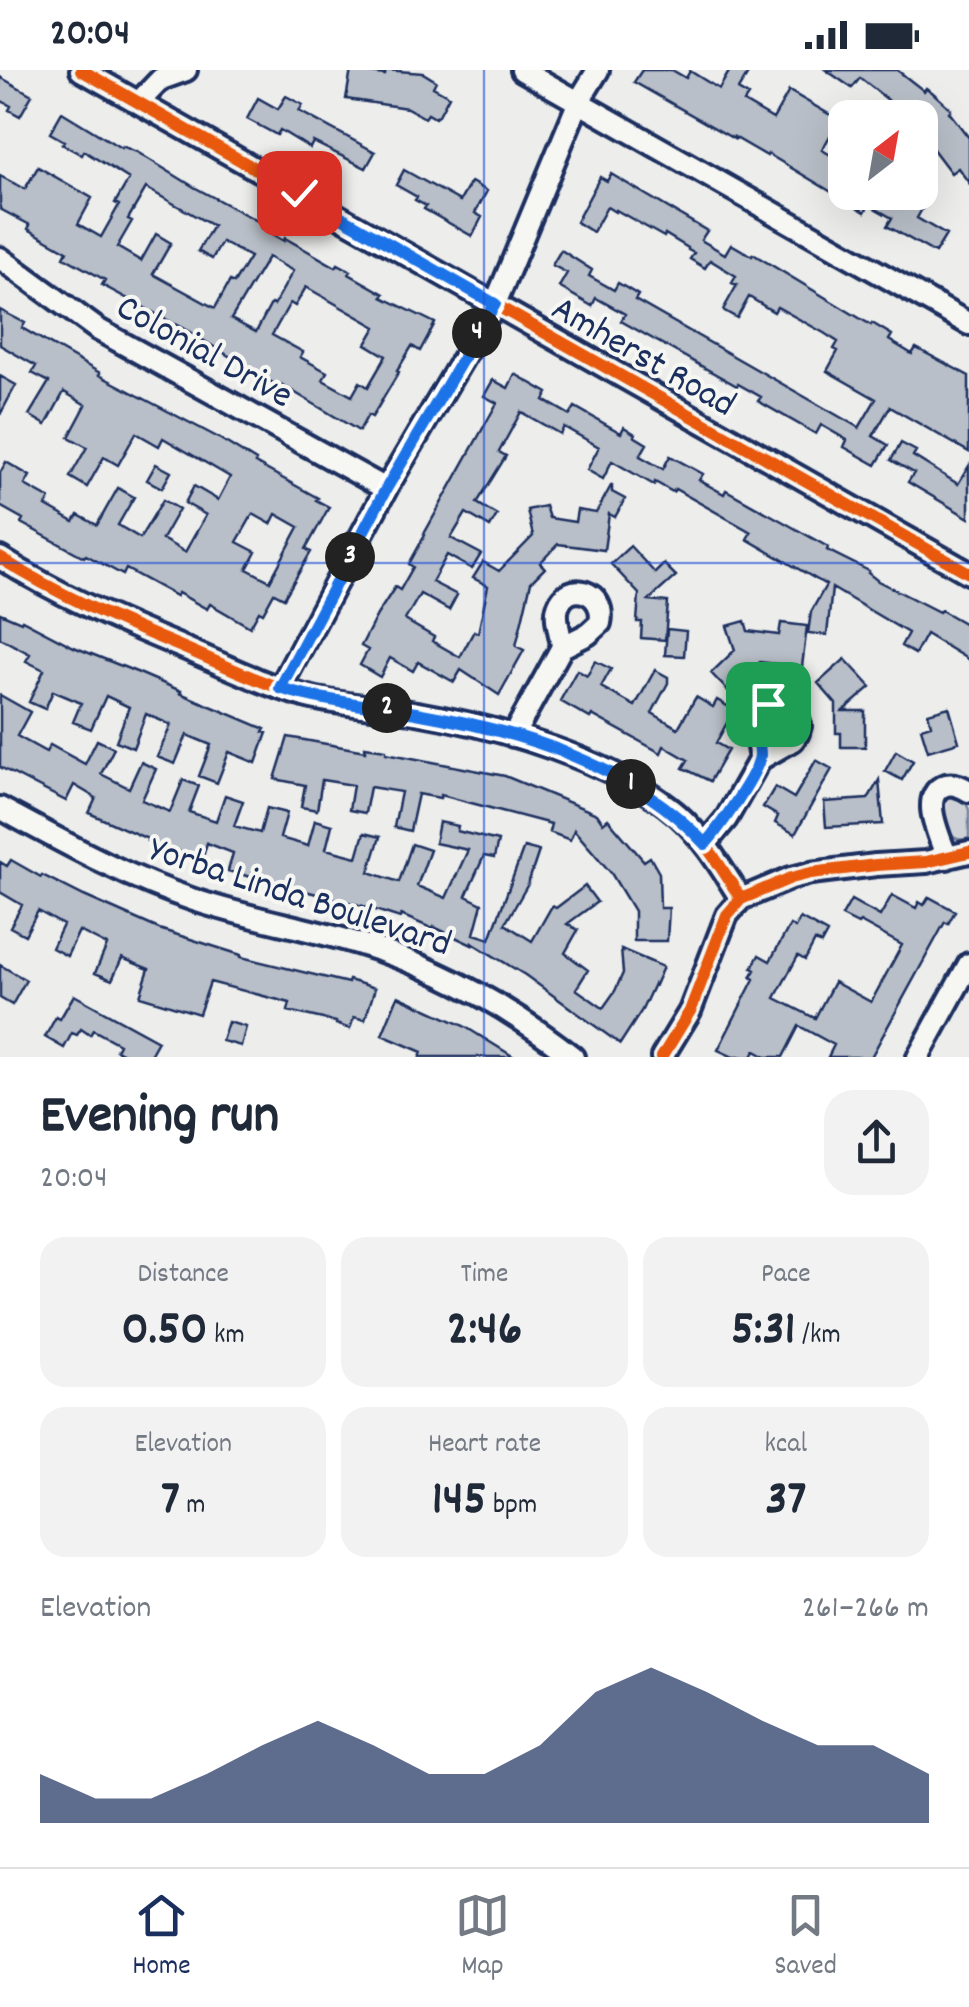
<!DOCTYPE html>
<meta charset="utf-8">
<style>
body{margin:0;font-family:Dekko,sans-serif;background:#f2f2f3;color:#1f2937;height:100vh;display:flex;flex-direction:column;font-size:38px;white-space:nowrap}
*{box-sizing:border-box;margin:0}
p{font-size:32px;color:#747a83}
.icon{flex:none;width:55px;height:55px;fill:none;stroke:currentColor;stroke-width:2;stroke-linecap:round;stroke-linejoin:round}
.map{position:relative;height:987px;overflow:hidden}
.details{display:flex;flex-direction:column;background:#fff;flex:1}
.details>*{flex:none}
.needle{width:65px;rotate:31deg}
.fabs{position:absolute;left:828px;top:30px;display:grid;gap:20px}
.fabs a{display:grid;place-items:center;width:110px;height:110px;border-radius:20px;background:#fff;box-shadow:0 10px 40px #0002;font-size:50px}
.pin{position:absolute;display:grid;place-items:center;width:85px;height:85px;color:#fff;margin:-42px;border-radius:20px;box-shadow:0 5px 15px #0006}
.km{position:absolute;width:50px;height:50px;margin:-25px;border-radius:50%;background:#222;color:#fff;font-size:28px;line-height:50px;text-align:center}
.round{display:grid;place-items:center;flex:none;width:105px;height:105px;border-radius:30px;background:#f2f2f3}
.summary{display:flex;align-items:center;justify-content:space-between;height:170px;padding:0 40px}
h1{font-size:55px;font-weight:700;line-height:75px}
.figures{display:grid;grid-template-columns:repeat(3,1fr);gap:15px;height:170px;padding:10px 40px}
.figures div{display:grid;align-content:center;border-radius:25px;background:#f2f2f3;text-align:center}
.figures b{font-size:50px;font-weight:700}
.figures small{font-size:28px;font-weight:400}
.figures p{font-size:28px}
.chart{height:280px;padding:20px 40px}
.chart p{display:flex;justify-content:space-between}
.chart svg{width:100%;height:180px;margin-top:10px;fill:#1b2f5e;opacity:.7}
.status{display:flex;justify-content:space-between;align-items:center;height:70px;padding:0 50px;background:#fff;direction:ltr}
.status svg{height:28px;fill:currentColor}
.tab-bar{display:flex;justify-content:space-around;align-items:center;height:140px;border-top:2px solid #e0e1e3;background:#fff;font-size:28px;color:#747a83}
.tab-bar a{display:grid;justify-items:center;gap:5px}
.tab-bar .on{color:#1b2f5e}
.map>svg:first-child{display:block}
.green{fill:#ced2d7;stroke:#74809a;stroke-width:2.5}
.building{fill:#b9bfc8;stroke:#1b2f5e;stroke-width:2.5;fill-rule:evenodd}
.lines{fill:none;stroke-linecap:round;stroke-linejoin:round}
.minor-casing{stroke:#1b2f5e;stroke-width:28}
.minor{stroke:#f6f6f2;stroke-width:20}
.cycleway-casing{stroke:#f6f6f2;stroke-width:19}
.cycleway{stroke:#e8590c;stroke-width:12}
.route-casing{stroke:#fff;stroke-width:20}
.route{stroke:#1a73e8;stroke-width:12}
.grid{fill:none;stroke:#1d4ed8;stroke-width:2.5;stroke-opacity:0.55}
.labels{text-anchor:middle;stroke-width:8;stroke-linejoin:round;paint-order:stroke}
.street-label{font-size:38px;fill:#1b2f5e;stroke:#f6f6f2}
</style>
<div class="status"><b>20:04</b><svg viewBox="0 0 49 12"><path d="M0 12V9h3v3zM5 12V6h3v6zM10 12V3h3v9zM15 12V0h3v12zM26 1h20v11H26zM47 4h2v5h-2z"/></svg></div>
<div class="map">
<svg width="969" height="987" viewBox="0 0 969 987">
<rect width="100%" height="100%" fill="#edeeec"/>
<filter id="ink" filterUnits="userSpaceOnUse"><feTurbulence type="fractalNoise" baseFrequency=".01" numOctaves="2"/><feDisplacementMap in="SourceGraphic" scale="20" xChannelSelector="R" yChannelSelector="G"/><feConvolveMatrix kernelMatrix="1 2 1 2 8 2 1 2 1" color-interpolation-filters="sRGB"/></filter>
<g filter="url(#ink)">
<path class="green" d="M 950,722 L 964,727 L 969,740 L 969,768 C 948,776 940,749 939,732 Z"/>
<path class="building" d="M 351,0 L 385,5 L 386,0 L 423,3 L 436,11 L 433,17 L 449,26 L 439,45 L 435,48 L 428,44 L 425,48 L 407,38 L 346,29 Z
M 642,0 L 672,0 L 686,8 L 690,1 L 719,19 L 730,0 L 750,0 L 738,20 L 748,26 L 744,32 L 773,49 L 789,21 L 839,50 L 822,80 L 845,93 L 845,122 L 893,122 L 922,139 L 917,148 L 946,165 L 935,183 L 887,156 L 892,148 L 869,135 L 865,142 L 768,84 L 767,86 L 734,67 L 734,69 L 634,12 Z
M 826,0 L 897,0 L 924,21 L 926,18 L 932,22 L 951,39 L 949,42 L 969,68 L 969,113 L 958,98 L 951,103 L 929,74 L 920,83 L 920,48 L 906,48 L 897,40 L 894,45 L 883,36 L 888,30 L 860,8 L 852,18 Z
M 0,7 L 32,25 L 20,46 L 9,40 L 11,36 L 0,30 Z
M 286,26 L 303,35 L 299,41 L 375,82 L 366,98 L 313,72 L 310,78 L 280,60 L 277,65 L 247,49 L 258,28 L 278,39 Z
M 62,42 L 121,78 L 122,76 L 137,82 L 194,117 L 263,154 L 261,158 L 284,171 L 285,168 L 336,197 L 338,194 L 351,201 L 349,204 L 384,224 L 382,227 L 435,253 L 420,281 L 412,276 L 397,301 L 399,302 L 372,347 L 368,345 L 359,361 L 279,313 L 278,316 L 188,261 L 102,215 L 105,210 L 64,187 L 67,181 L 28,159 L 30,155 L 0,139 L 0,106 L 25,119 L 38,97 L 92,128 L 78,154 L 101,167 L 119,135 L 115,133 L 129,109 L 84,81 L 82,85 L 62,74 L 64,71 L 50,63 ZM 146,118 L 213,156 L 198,181 L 212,189 L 222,172 L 250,187 L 234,213 L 230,211 L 215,238 L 153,204 L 171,173 L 156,164 L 141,191 L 117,177 L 132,151 L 128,149 ZM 268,187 L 293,201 L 274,235 L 271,234 L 256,262 L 231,249 ZM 306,217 L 376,257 L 366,274 L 386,286 L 368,317 L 360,312 L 352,326 L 323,310 L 327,302 L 300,287 L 303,282 L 272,265 L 290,233 L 295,236 Z
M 404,100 L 460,131 L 471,112 L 487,121 L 475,143 L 482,147 L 472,166 L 424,139 L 426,136 L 415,130 L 417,127 L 396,115 Z
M 611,104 L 707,161 L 701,170 L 725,184 L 731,174 L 752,186 L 753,184 L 871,255 L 872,253 L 892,265 L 889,270 L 912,284 L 916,278 L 969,306 L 969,382 L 890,337 L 873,366 L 888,375 L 876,395 L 844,377 L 847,370 L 821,355 L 816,364 L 758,331 L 761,327 L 738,314 L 737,316 L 621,251 L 625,244 L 596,228 L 592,236 L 559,217 L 567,203 L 552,195 L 561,180 L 592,200 L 589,206 L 614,220 L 618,213 L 638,225 L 635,230 L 856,356 L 859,358 L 876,329 L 827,301 L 838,281 L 834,279 L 838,272 L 824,263 L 777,237 L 774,242 L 749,227 L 737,248 L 723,240 L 737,215 L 732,213 L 736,206 L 710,190 L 705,198 L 690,189 L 694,183 L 688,180 L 688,178 L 665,164 L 664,167 L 616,140 L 615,142 L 607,137 L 593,162 L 576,152 L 600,107 L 607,111 Z
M 0,240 L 25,253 L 22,258 L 100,303 L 99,305 L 217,367 L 256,391 L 255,393 L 318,428 L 316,430 L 329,437 L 306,479 L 311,482 L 284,528 L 274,523 L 263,543 L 259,541 L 250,557 L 210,534 L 207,539 L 178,523 L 176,526 L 126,499 L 123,505 L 86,485 L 84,487 L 21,453 L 23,449 L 0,436 L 0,403 L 6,392 L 30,406 L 25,415 L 50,429 L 46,436 L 74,452 L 78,445 L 97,455 L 118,418 L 134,427 L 118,455 L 140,468 L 163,430 L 179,439 L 162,469 L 185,482 L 206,445 L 185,433 L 194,416 L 218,430 L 230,407 L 163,368 L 159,376 L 136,363 L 118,395 L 104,387 L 87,417 L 70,407 L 87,377 L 69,367 L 86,335 L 64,322 L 46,355 L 29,345 L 49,312 L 32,303 L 36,296 L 0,275 ZM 253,444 L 271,454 L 276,444 L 299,457 L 270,511 L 247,499 L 256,482 L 237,472 Z
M 515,304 L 548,323 L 544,330 L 570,345 L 575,337 L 621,363 L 624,357 L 635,364 L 634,366 L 647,374 L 640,386 L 663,399 L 670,386 L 703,404 L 699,410 L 724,424 L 726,420 L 780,450 L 828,477 L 827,480 L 869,501 L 868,503 L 878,511 L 939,542 L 941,540 L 969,556 L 969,590 L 926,564 L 915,584 L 901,576 L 908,563 L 832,518 L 827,565 L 808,563 L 811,542 L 826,515 L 747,469 L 751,462 L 675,419 L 673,422 L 655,412 L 654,415 L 612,391 L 603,409 L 587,400 L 599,377 L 564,357 L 560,364 L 521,342 L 499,382 L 506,386 L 477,433 L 497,445 L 490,457 L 466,443 L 451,468 L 481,484 L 472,499 L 447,485 L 432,512 L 457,525 L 449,540 L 420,524 L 405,550 L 434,567 L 432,571 L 460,587 L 474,561 L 478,563 L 488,516 L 473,508 L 483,492 L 499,501 L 533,466 L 527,440 L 545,436 L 549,448 L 575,452 L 577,440 L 596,443 L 612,414 L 612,422 L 625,429 L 615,447 L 609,444 L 604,480 L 558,474 L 540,493 L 545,498 L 531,512 L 516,576 L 524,580 L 499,625 L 461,600 L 454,612 L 418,592 L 413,601 L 390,588 L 380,607 L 360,595 L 368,580 L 361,576 L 377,545 L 395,517 L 400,520 L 413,497 L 409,494 L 425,465 L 424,464 L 497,333 L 484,326 L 493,310 L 508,318 Z
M 0,306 L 16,315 L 0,345 Z
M 901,373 L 916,381 L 913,386 L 958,414 L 969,396 L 969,448 L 908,412 L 914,403 L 891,390 Z
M 156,394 L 171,402 L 162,418 L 147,410 Z
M 630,476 L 655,503 L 664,494 L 676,506 L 649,530 L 668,532 L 665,570 L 641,568 L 642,552 L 637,552 L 639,524 L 611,494 Z
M 0,543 L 21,552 L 22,550 L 74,577 L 139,603 L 181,621 L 180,623 L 265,659 L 263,662 L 267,663 L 256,693 L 229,682 L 217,713 L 199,706 L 211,675 L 187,665 L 175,694 L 157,687 L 171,655 L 146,644 L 133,678 L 116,671 L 129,637 L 106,626 L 91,659 L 73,652 L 81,633 L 53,621 L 45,639 L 29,632 L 44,600 L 26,591 L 30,584 L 0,568 Z
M 745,551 L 748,561 L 779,565 L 781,553 L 807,556 L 802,597 L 760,592 L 729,622 L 711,603 L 735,580 L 727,556 Z
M 667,559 L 686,561 L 684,586 L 665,585 Z
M 845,589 L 871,617 L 843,641 L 865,641 L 865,677 L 841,677 L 841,663 L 836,663 L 836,634 L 818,613 Z
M 595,591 L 611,599 L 601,617 L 635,636 L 655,600 L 668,607 L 668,613 L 652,643 L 678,658 L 696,627 L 713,637 L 717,630 L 734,640 L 716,673 L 728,680 L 710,711 L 683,698 L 688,690 L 664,676 L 661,683 L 592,645 L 590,648 L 560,631 L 577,600 L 587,606 Z
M 0,625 L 30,642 L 17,666 L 46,682 L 50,675 L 85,694 L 97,670 L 114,678 L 101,704 L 129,718 L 141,692 L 156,699 L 142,730 L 170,742 L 183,710 L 199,716 L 189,742 L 216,751 L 225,725 L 243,731 L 234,756 L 260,763 L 267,738 L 287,743 L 280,768 L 308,776 L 315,750 L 332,755 L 326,779 L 357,787 L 364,763 L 380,767 L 369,802 L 399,812 L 412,774 L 430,780 L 417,816 L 446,828 L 468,780 L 435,773 L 439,752 L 458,756 L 457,761 L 498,771 L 494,788 L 484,786 L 466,826 L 482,834 L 474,864 L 490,869 L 524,777 L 539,781 L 528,814 L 505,854 L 532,871 L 552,836 L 556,838 L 585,816 L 597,832 L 567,854 L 578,860 L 565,883 L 588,900 L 576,919 L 603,938 L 615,921 L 623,903 L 621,879 L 663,897 L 655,915 L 654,914 L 642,940 L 620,974 L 525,905 L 472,873 L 472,875 L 434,857 L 433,859 L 401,845 L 400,848 L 363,836 L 228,801 L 233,783 L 207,773 L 202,790 L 166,777 L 165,779 L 147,771 L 148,769 L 89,743 L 96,728 L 74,715 L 66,731 L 0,697 Z
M 949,637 L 959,672 L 928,681 L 921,658 L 931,655 L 928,643 Z
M 288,667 L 365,681 L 365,677 L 386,680 L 386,683 L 505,706 L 597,744 L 603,753 L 608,749 L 644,791 L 650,787 L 659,803 L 660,838 L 669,838 L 667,871 L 634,871 L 634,841 L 611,803 L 574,760 L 570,770 L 549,762 L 551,754 L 441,725 L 440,728 L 418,724 L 410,761 L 394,757 L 401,722 L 370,717 L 365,743 L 349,740 L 353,715 L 322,710 L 317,740 L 301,737 L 305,715 L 275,709 Z
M 896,681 L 913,691 L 902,710 L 885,701 Z
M 816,690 L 832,699 L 795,764 L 775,753 L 778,746 L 763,737 L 775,717 L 794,728 Z
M 879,710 L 883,754 L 826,757 L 824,732 L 868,729 Z
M 11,790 L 41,807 L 42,805 L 84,826 L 159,859 L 241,885 L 241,887 L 348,913 L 349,910 L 375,918 L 365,950 L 354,947 L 350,959 L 336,954 L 336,952 L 288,941 L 290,933 L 210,912 L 199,944 L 140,926 L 149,899 L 122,888 L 112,910 L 95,903 L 107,875 L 79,861 L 67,886 L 52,878 L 63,855 L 38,841 L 25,865 L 10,857 L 22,835 L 0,822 L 0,792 L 7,796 Z
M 892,825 L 916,838 L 919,832 L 924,835 L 929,827 L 955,841 L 948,854 L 945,852 L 871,987 L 828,987 L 834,975 L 799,956 L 783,987 L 766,987 L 755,981 L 752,987 L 733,987 L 718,980 L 754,909 L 751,907 L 755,900 L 752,898 L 759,885 L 770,891 L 790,855 L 795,858 L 800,848 L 827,863 L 821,874 L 815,871 L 805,890 L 798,886 L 775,928 L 815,948 L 834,912 L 871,932 L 902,875 L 860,852 L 858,854 L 842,846 L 851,830 L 880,846 Z
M 0,895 L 26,910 L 12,935 L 0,928 Z
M 74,925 L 158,971 L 149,987 L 129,987 L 116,980 L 119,974 L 93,960 L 90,965 L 81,959 L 77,965 L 72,963 L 64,978 L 45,967 L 56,947 L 60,949 Z
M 398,926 L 464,956 L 514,987 L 420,987 L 422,982 L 382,965 Z
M 228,952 L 246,957 L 241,976 L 222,971 Z"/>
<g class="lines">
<g class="minor-casing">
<path id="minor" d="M 81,0 L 969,503
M 522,0 L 969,254
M 139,32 L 161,9 L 186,0
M 0,188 L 97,259 L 386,419
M 0,488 C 58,525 121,552 184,578 C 224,595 263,614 304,626 C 338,635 381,637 417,643 C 498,657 614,690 677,744 C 704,768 722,799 741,829
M 280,618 L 386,419 L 495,234 L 579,31 L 598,0
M 513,666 L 562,577 L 588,564 L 600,553 C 607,521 567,509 558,537 C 554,548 561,564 562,577
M 0,738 C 63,772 125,807 194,830 C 248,848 303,857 357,873 C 437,897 508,936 573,987
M 705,774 L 726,749 L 760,689 L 793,670 L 798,663 L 800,656 L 796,641 L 784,632 C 747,631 756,664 760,689
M 947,788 C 941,769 917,724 946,715 C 955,713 962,717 969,721
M 662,987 L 690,941 L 727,845 L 741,829 L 791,808 L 811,803 L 876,795 L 926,792 L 969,782
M 918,987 L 969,894"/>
</g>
<use href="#minor" class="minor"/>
<g class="cycleway-casing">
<path id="cycleway" d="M 81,0 L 969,503
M 0,488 C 58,525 121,552 184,578 C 224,595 263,614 304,626 C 338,635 381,637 417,643 C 498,657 614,690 677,744 C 704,768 722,799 741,829
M 662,987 L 690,941 L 727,845 L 741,829 L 791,808 L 811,803 L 876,795 L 926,792 L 969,782"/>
</g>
<use href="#cycleway" class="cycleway"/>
</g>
</g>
<g class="lines" filter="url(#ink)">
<g class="route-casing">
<path id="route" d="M 299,123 L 495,234 L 386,419 L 280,618 C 324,632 370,635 416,643 C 519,661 632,694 705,774 C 718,760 759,702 760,685 C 760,665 748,648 768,634"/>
</g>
<use href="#route" class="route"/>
</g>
<path class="grid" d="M 484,0 L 484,987M 0,493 L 969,493"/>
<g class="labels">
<g class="street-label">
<text transform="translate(206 279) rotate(29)" y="13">Colonial Drive</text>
<text transform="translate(645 284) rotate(30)" y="13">Amherst Road</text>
<text transform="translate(301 824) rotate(18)" y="13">Yorba Linda Boulevard</text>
</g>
</g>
</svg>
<div class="fabs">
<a><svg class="needle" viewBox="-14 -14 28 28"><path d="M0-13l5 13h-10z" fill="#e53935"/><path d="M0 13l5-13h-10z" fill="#747a83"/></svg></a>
</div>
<div class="pin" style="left:768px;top:634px;background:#1e9e55"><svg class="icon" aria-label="arrive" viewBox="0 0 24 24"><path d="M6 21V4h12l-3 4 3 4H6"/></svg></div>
<div class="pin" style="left:299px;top:123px;background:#d93025"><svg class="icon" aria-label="check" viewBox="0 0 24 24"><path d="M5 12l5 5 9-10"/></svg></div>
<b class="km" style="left:631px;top:714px">1</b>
<b class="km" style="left:387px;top:638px">2</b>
<b class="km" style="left:350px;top:487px">3</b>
<b class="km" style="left:477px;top:263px">4</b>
</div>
<section class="details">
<div class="summary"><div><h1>Evening run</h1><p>20:04</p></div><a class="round"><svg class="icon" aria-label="share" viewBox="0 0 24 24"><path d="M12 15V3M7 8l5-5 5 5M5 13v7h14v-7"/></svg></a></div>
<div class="figures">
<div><p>Distance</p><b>0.50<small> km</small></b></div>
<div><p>Time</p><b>2:46</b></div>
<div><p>Pace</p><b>5:31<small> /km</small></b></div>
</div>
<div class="figures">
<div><p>Elevation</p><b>7<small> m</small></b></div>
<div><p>Heart rate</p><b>145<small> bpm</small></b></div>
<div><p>kcal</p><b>37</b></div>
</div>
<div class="chart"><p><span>Elevation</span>261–266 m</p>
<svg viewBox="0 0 160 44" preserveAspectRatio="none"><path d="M0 44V32L10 38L20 38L30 32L40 25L50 19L60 25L70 32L80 32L90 25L100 12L110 6L120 12L130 19L140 25L150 25L160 32V44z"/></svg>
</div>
</section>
<nav class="tab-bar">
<a class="on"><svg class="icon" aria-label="home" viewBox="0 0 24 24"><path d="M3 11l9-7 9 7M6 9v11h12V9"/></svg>Home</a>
<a><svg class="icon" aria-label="map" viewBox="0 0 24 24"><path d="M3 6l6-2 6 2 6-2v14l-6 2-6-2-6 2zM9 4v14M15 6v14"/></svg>Map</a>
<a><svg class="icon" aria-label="saved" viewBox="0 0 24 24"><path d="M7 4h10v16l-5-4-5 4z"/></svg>Saved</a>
</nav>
